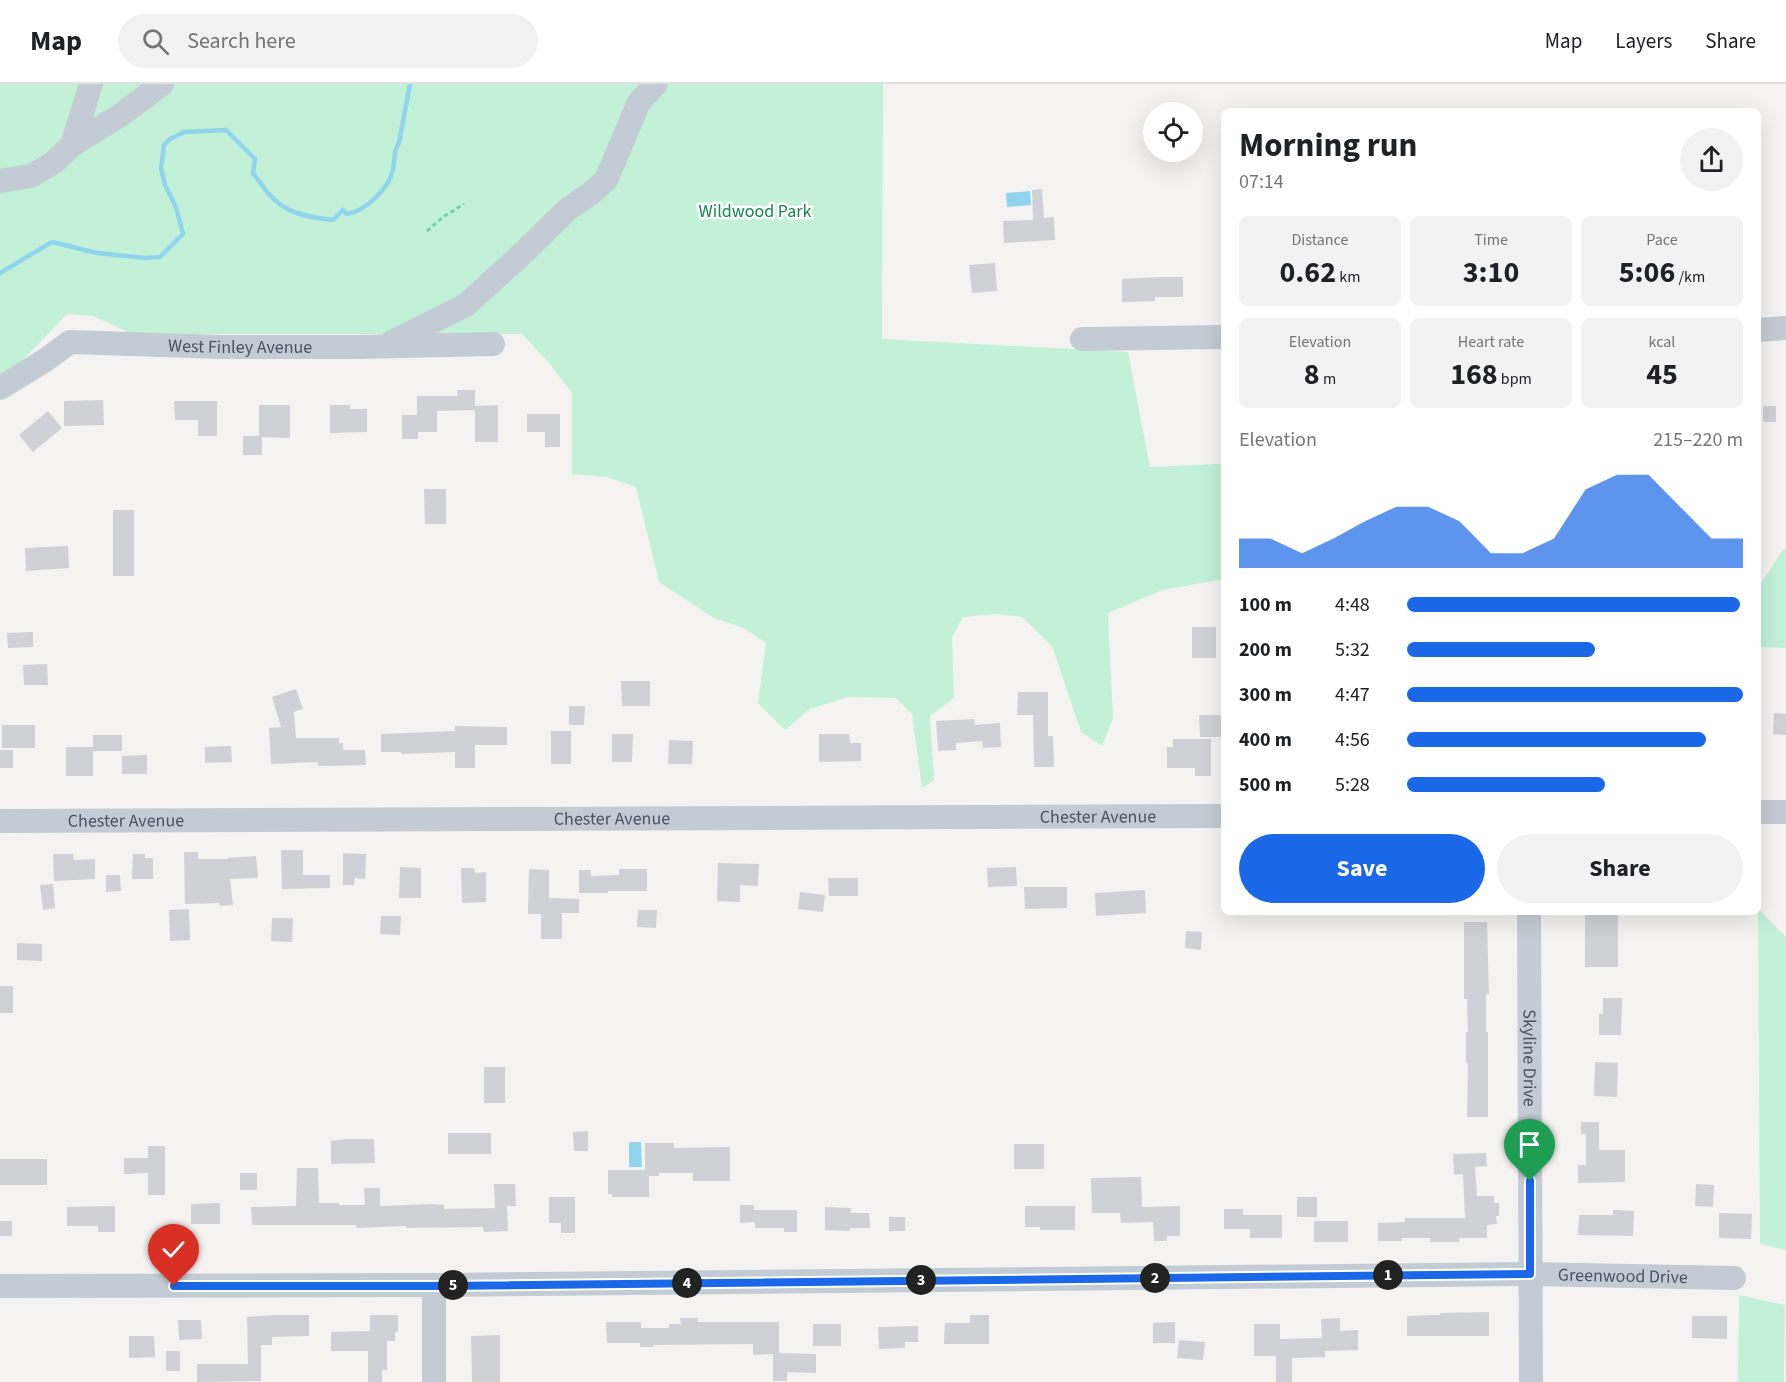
<!DOCTYPE html>
<meta charset="utf-8">
<style>
body{margin:0;font-family:"Source Sans 3",sans-serif;background:#f2f2f2;color:#202124;height:100vh;display:flex;flex-direction:column;font-size:22px;white-space:nowrap}
*{box-sizing:border-box;margin:0}
p{font-size:20px;color:#757577}
.icon{flex:none;width:33px;height:33px;fill:none;stroke:currentColor;stroke-width:2;stroke-linecap:round;stroke-linejoin:round}
.map{position:relative;flex:1;overflow:hidden}
.details{position:absolute;left:1221px;top:24px;width:540px;height:807px;display:flex;flex-direction:column;background:#fff;border-radius:9px;box-shadow:0 6px 24px #0002}
.details>*{flex:none}
.fabs{position:absolute;left:1143px;top:18px;display:grid;gap:12px}
.fabs a{display:grid;place-items:center;width:60px;height:60px;border-radius:50%;background:#fff;box-shadow:0 6px 24px #0002;font-size:30px}
.pin{position:absolute;display:grid;place-items:center;width:51px;height:51px;color:#fff;margin:-62px -26px;border-radius:50% 50% 50% 0;rotate:-45deg;box-shadow:0 0 6px #0007}
.pin .icon{rotate:45deg}
.km{position:absolute;width:30px;height:30px;margin:-15px;border-radius:50%;background:#222;color:#fff;font-size:16px;line-height:30px;text-align:center}
.round{display:grid;place-items:center;flex:none;width:63px;height:63px;border-radius:32px;background:#f2f2f2}
.summary{display:flex;align-items:center;justify-content:space-between;height:102px;padding:0 18px}
h1{font-size:33px;font-weight:700;line-height:45px}
.metrics{display:grid;grid-template-columns:repeat(3,1fr);gap:9px;height:102px;padding:6px 18px}
.metrics div{display:grid;align-content:center;border-radius:9px;background:#f2f2f2;text-align:center}
.metrics b{font-size:30px;font-weight:700}
.metrics small{font-size:16px;font-weight:400}
.metrics p{font-size:16px}
.chart{height:168px;padding:12px 18px}
.chart p{display:flex;justify-content:space-between}
.chart svg{width:100%;height:108px;margin-top:6px;fill:#1a68e7;opacity:.7}
.cta{display:flex;gap:12px;margin-top:auto;padding:12px 18px}
.cta a{flex:1;height:69px;border-radius:36px;background:#1a68e7;color:#fff;font-size:24px;font-weight:700;line-height:69px;text-align:center}
.cta a+a{background:#f2f2f2;color:#202124}
ul{padding:0 18px;list-style:none;font-size:20px}
li{display:grid;grid-template-columns:96px 72px 1fr;align-items:center;height:45px}
li i{height:15px;border-radius:8px;background:#1a68e7}
header{display:flex;align-items:center;gap:36px;box-sizing:border-box;height:84px;padding:0 30px;background:#fff;border-bottom:2px solid #e0e0e0}
header strong{font-size:28px}
nav{display:flex;gap:33px;margin-inline-start:auto;font-size:21px}
.search{width:420px;height:54px;background:#f2f2f2;display:flex;align-items:center;gap:15px;box-sizing:border-box;padding:0 21px;border-radius:33px;color:#757577;font-size:22px}
.map>svg:first-child{display:block}
.green{fill:#c2f1d7}
.water{fill:#90d4ed}
.lines{fill:none;stroke-linecap:round;stroke-linejoin:round}
.stream{stroke:#90d4ed;stroke-width:4.5}
.building{fill:#cfd1d6}
.path{stroke:#7acfaa;stroke-width:3;stroke-dasharray:4.5 3;stroke-linecap:butt}
.minor{stroke:#c3ccd4;stroke-width:24}
.route-casing{stroke:#fff;stroke-width:12}
.route{stroke:#1a68e7;stroke-width:8}
.labels{text-anchor:middle;stroke-width:5;stroke-linejoin:round;paint-order:stroke}
.park-label{font-size:18px;fill:#178554;stroke:#fff}
.street-label{font-size:18px;fill:#4a5460;stroke:#fff}
</style>
<header>
<strong>Map</strong>
<div class="search"><svg class="icon" aria-label="search" viewBox="0 0 24 24"><circle cx="10" cy="10" r="6"/><path d="M15 15l6 6"/></svg>Search here</div>
<nav><a>Map</a><a>Layers</a><a>Share</a></nav>
</header>
<div class="map">
<svg width="1786" height="1298" viewBox="0 0 1786 1298">
<rect width="100%" height="100%" fill="#f4f3f2"/>
<path class="green" d="M 0,0 L 883,0 L 882,255 L 1128,268 L 1150,383 L 1219,380 L 1224,381 L 1224,495 L 1162,506 L 1108,529 L 1113,634 L 1102,662 L 1081,648 L 1052,562 L 1022,533 L 997,530 L 963,533 L 952,553 L 954,614 L 930,632 L 934,696 L 922,704 L 912,630 L 896,614 L 848,613 L 810,625 L 785,646 L 758,619 L 766,559 L 744,544 L 714,534 L 659,498 L 636,403 L 607,393 L 572,390 L 572,309 L 549,279 L 522,250 L 132,250 L 93,232 L 67,230 L 19,280 L 0,294 Z
M 1786,465 L 1786,564 L 1758,563 L 1758,504 L 1783,466 Z
M 1758,825 L 1786,853 L 1786,1166 L 1760,1160 Z
M 1739,1211 L 1785,1221 L 1784,1298 L 1738,1298 Z"/>
<path class="water" d="M 1030,107 L 1031,121 L 1007,123 L 1006,109 Z
M 629,1058 L 641,1058 L 642,1083 L 629,1083 Z"/>
<g class="lines">
<path class="stream" d="M 0,189 L 52,158 L 97,169 L 146,174 L 160,173 L 183,150 L 176,123 L 165,101 L 161,84 L 164,61 L 170,55 L 184,48 L 226,46 L 255,75 L 253,90 C 259,96 263,103 268,109 C 285,130 308,133 333,136 L 343,126 L 347,130 C 366,127 389,104 393,86 C 395,76 393,67 399,59 L 410,0"/>
</g>
<path class="building" d="M 1042,105 L 1044,134 L 1054,133 L 1055,156 L 1004,159 L 1003,137 L 1033,136 L 1032,106 Z
M 995,179 L 997,207 L 972,209 L 969,181 Z
M 1159,193 L 1183,193 L 1183,213 L 1155,213 L 1155,217 L 1122,218 L 1122,195 Z
M 457,306 L 475,306 L 475,326 L 437,327 L 437,348 L 418,348 L 418,355 L 402,355 L 402,331 L 417,331 L 417,312 L 458,312 Z
M 103,316 L 104,341 L 64,342 L 64,317 Z
M 174,317 L 217,317 L 217,352 L 198,352 L 198,336 L 175,336 Z
M 259,321 L 290,321 L 290,354 L 262,353 L 262,371 L 243,371 L 243,352 L 259,352 Z
M 330,321 L 350,321 L 350,325 L 367,325 L 367,348 L 330,349 Z
M 498,321 L 498,358 L 475,358 L 475,322 Z
M 1763,322 L 1776,322 L 1776,338 L 1763,338 Z
M 48,327 L 62,344 L 33,368 L 19,351 Z
M 527,330 L 560,330 L 560,363 L 545,363 L 545,348 L 527,348 Z
M 424,405 L 446,405 L 446,440 L 425,440 Z
M 113,426 L 134,426 L 134,492 L 113,492 Z
M 68,462 L 69,484 L 26,487 L 25,464 Z
M 1192,543 L 1216,543 L 1216,574 L 1192,574 Z
M 33,548 L 33,563 L 8,564 L 7,549 Z
M 47,580 L 48,601 L 24,601 L 23,581 Z
M 621,597 L 650,597 L 650,622 L 622,622 Z
M 296,605 L 303,625 L 294,628 L 296,654 L 339,654 L 339,659 L 343,659 L 343,666 L 365,666 L 366,681 L 318,682 L 318,678 L 271,680 L 269,644 L 281,643 L 272,613 Z
M 1018,608 L 1048,608 L 1048,652 L 1053,652 L 1054,683 L 1034,683 L 1033,631 L 1017,631 Z
M 569,622 L 585,622 L 584,641 L 569,641 Z
M 1774,629 L 1786,630 L 1786,651 L 1773,650 Z
M 1199,631 L 1221,631 L 1221,653 L 1200,653 Z
M 974,635 L 975,641 L 1000,639 L 1001,663 L 983,664 L 982,657 L 956,659 L 956,666 L 938,667 L 936,637 Z
M 2,641 L 35,641 L 35,664 L 2,664 Z
M 455,642 L 507,643 L 507,661 L 475,661 L 475,684 L 455,684 L 455,668 L 401,670 L 401,668 L 381,668 L 381,650 L 455,647 Z
M 551,647 L 571,647 L 571,680 L 551,680 Z
M 612,650 L 633,650 L 632,678 L 612,678 Z
M 819,650 L 849,650 L 850,659 L 861,659 L 861,677 L 819,678 Z
M 93,651 L 122,651 L 122,667 L 93,667 Z
M 1173,655 L 1211,655 L 1211,692 L 1195,692 L 1195,684 L 1167,684 L 1167,663 L 1173,663 Z
M 669,656 L 693,657 L 692,680 L 668,680 Z
M 231,662 L 232,678 L 205,679 L 205,663 Z
M 66,663 L 93,663 L 93,692 L 66,692 Z
M 0,666 L 13,666 L 13,684 L 0,684 Z
M 147,671 L 147,690 L 122,690 L 122,672 Z
M 281,766 L 303,766 L 303,791 L 330,791 L 330,804 L 282,805 Z
M 184,768 L 198,768 L 198,775 L 228,775 L 228,774 L 256,772 L 258,794 L 230,795 L 233,821 L 220,822 L 219,819 L 185,820 Z
M 343,769 L 366,770 L 365,795 L 355,794 L 354,801 L 343,801 Z
M 53,770 L 73,770 L 74,776 L 95,775 L 95,795 L 54,797 Z
M 133,770 L 145,770 L 145,774 L 153,774 L 153,795 L 132,795 Z
M 718,779 L 759,780 L 758,802 L 740,801 L 740,818 L 717,817 Z
M 400,783 L 421,784 L 421,814 L 399,814 Z
M 1016,783 L 1017,802 L 988,803 L 987,784 Z
M 461,784 L 474,784 L 475,789 L 486,788 L 486,818 L 462,819 Z
M 529,785 L 549,786 L 549,814 L 579,815 L 579,829 L 562,829 L 562,855 L 541,855 L 541,830 L 528,830 Z
M 619,785 L 647,785 L 647,807 L 608,807 L 608,809 L 579,809 L 579,786 L 591,786 L 591,792 L 619,791 Z
M 106,791 L 120,791 L 121,807 L 106,808 Z
M 828,794 L 858,794 L 858,812 L 829,812 Z
M 53,800 L 55,824 L 43,826 L 40,801 Z
M 1024,803 L 1067,803 L 1067,824 L 1025,825 Z
M 1145,806 L 1146,829 L 1096,832 L 1095,809 Z
M 800,808 L 825,811 L 823,828 L 798,825 Z
M 189,825 L 190,856 L 170,857 L 169,826 Z
M 638,826 L 657,826 L 656,844 L 637,843 Z
M 1585,830 L 1618,830 L 1618,883 L 1585,883 Z
M 381,832 L 401,832 L 400,851 L 380,850 Z
M 272,834 L 293,834 L 292,858 L 271,857 Z
M 1464,838 L 1487,838 L 1489,910 L 1486,910 L 1486,948 L 1488,948 L 1488,1033 L 1467,1033 L 1468,979 L 1466,979 L 1466,948 L 1468,948 L 1467,915 L 1464,915 Z
M 1186,847 L 1202,848 L 1201,866 L 1185,864 Z
M 17,859 L 42,860 L 42,877 L 17,876 Z
M 0,902 L 13,902 L 13,929 L 0,929 Z
M 1603,914 L 1622,914 L 1621,951 L 1599,951 L 1599,930 L 1603,930 Z
M 1595,978 L 1618,979 L 1617,1013 L 1594,1012 Z
M 484,983 L 505,983 L 505,1019 L 484,1019 Z
M 1581,1038 L 1599,1038 L 1599,1066 L 1625,1066 L 1625,1098 L 1578,1099 L 1578,1081 L 1586,1081 L 1586,1050 L 1581,1050 Z
M 588,1047 L 588,1067 L 574,1067 L 573,1048 Z
M 448,1049 L 491,1049 L 491,1070 L 448,1070 Z
M 346,1055 L 374,1055 L 375,1079 L 331,1080 L 331,1057 Z
M 645,1059 L 674,1059 L 674,1064 L 730,1063 L 730,1097 L 693,1097 L 693,1089 L 659,1089 L 659,1092 L 649,1092 L 649,1113 L 612,1113 L 612,1110 L 608,1110 L 608,1086 L 645,1086 Z
M 1014,1060 L 1044,1060 L 1044,1085 L 1014,1085 Z
M 148,1062 L 165,1062 L 165,1111 L 148,1111 L 148,1089 L 124,1090 L 124,1074 L 148,1074 Z
M 1486,1069 L 1487,1082 L 1475,1083 L 1477,1112 L 1494,1112 L 1494,1119 L 1499,1119 L 1499,1132 L 1496,1132 L 1497,1140 L 1487,1141 L 1487,1154 L 1459,1154 L 1459,1158 L 1430,1158 L 1430,1154 L 1402,1154 L 1402,1157 L 1378,1157 L 1378,1139 L 1405,1138 L 1405,1134 L 1465,1134 L 1463,1090 L 1454,1091 L 1453,1070 Z
M 0,1075 L 47,1075 L 47,1101 L 0,1101 Z
M 297,1084 L 318,1084 L 319,1119 L 339,1119 L 339,1121 L 365,1121 L 364,1104 L 380,1104 L 380,1122 L 433,1120 L 444,1121 L 444,1125 L 495,1124 L 494,1100 L 515,1100 L 516,1122 L 507,1122 L 508,1147 L 484,1148 L 483,1143 L 406,1144 L 406,1142 L 357,1144 L 356,1141 L 252,1141 L 251,1123 L 296,1122 Z
M 240,1089 L 257,1089 L 257,1106 L 240,1106 Z
M 1141,1093 L 1142,1123 L 1180,1122 L 1180,1152 L 1167,1152 L 1167,1157 L 1154,1157 L 1153,1138 L 1121,1139 L 1120,1129 L 1092,1129 L 1091,1094 Z
M 1696,1100 L 1714,1101 L 1713,1123 L 1695,1122 Z
M 549,1113 L 575,1113 L 575,1149 L 561,1149 L 561,1139 L 549,1139 Z
M 1297,1113 L 1317,1113 L 1317,1133 L 1297,1133 Z
M 220,1119 L 220,1140 L 191,1140 L 191,1120 Z
M 740,1121 L 754,1121 L 754,1126 L 797,1126 L 797,1148 L 784,1148 L 784,1144 L 755,1144 L 755,1138 L 740,1139 Z
M 115,1122 L 115,1148 L 98,1148 L 98,1142 L 67,1142 L 67,1123 Z
M 1025,1122 L 1075,1122 L 1075,1146 L 1040,1146 L 1040,1143 L 1025,1143 Z
M 825,1123 L 851,1124 L 850,1129 L 869,1129 L 870,1144 L 850,1144 L 850,1147 L 825,1146 Z
M 1224,1125 L 1243,1125 L 1243,1131 L 1282,1131 L 1282,1154 L 1250,1154 L 1250,1145 L 1224,1145 Z
M 1613,1126 L 1634,1127 L 1633,1152 L 1578,1151 L 1579,1131 L 1613,1131 Z
M 1719,1129 L 1752,1130 L 1751,1155 L 1719,1154 Z
M 889,1133 L 905,1133 L 905,1147 L 889,1147 Z
M 0,1137 L 12,1137 L 12,1152 L 0,1152 Z
M 1314,1137 L 1348,1137 L 1348,1158 L 1314,1158 Z
M 1489,1228 L 1489,1252 L 1407,1252 L 1407,1232 L 1440,1231 L 1440,1229 Z
M 275,1231 L 309,1231 L 309,1252 L 272,1253 L 272,1261 L 261,1261 L 261,1297 L 197,1298 L 197,1280 L 248,1280 L 247,1233 Z
M 370,1231 L 398,1231 L 398,1247 L 395,1248 L 395,1257 L 387,1257 L 387,1286 L 382,1286 L 382,1298 L 368,1298 L 368,1267 L 331,1267 L 331,1248 L 370,1247 Z
M 970,1231 L 989,1231 L 989,1260 L 944,1260 L 945,1239 L 970,1239 Z
M 1692,1232 L 1727,1232 L 1727,1255 L 1692,1254 Z
M 680,1234 L 698,1234 L 698,1238 L 779,1238 L 779,1269 L 816,1270 L 816,1289 L 787,1288 L 787,1297 L 773,1297 L 773,1270 L 753,1271 L 753,1260 L 653,1261 L 653,1263 L 640,1263 L 640,1259 L 607,1259 L 606,1238 L 641,1238 L 641,1244 L 669,1244 L 669,1240 L 681,1240 Z
M 1340,1234 L 1340,1247 L 1358,1246 L 1358,1266 L 1325,1267 L 1325,1273 L 1292,1274 L 1292,1298 L 1276,1298 L 1276,1272 L 1254,1272 L 1254,1240 L 1280,1240 L 1280,1255 L 1322,1254 L 1321,1235 Z
M 178,1236 L 201,1236 L 202,1255 L 179,1256 Z
M 1175,1238 L 1175,1259 L 1153,1259 L 1153,1239 Z
M 813,1240 L 841,1240 L 841,1262 L 813,1262 Z
M 918,1242 L 918,1258 L 905,1258 L 905,1264 L 879,1265 L 878,1243 Z
M 500,1251 L 500,1298 L 472,1298 L 471,1252 Z
M 129,1252 L 154,1252 L 155,1273 L 129,1274 Z
M 1179,1256 L 1205,1258 L 1203,1276 L 1177,1274 Z
M 166,1267 L 180,1267 L 180,1287 L 166,1287 Z"/>
<g class="lines">
<path class="path" d="M 427,147 L 443,133 L 464,120"/>
<g class="minor">
<path d="M 72,61 L 91,0"/>
<path d="M 0,97 L 31,92 L 53,79 L 72,61 L 119,32 L 162,0"/>
<path d="M 1758,246 L 1786,244"/>
<path d="M 1082,255 L 1224,253"/>
<path d="M 392,258 L 466,221 L 521,171 L 569,124 L 590,110 L 606,96 L 639,18 L 656,0"/>
<path id="s1" d="M 0,304 L 44,277 L 70,258 L 221,263 L 357,263 L 493,260"/>
<path d="M 1758,728 L 1786,728"/>
<path id="s2" d="M 0,737 L 1224,732"/>
<path id="s3" d="M 1529,828 L 1531,1298"/>
<path id="s4" d="M 0,1202 L 442,1201 L 1530,1190 L 1734,1194"/>
<path d="M 434,1298 L 434,1201"/>
</g>
</g>
<g class="lines">
<g class="route-casing">
<path id="route" d="M 174,1202 L 442,1202 L 1530,1190 L 1530,1097"/>
</g>
<use href="#route" class="route"/>
</g>
<g class="labels">
<g class="park-label">
<text x="755" y="133">Wildwood Park</text>
</g>
<g class="street-label">
<text dy="6" stroke="none"><textPath href="#s1" startOffset="254">West Finley Avenue</textPath></text>
<text dy="6" stroke="none"><textPath href="#s2" startOffset="1098">Chester Avenue</textPath></text>
<text dy="6" stroke="none"><textPath href="#s2" startOffset="612">Chester Avenue</textPath></text>
<text dy="6" stroke="none"><textPath href="#s2" startOffset="126">Chester Avenue</textPath></text>
<text dy="6" stroke="none"><textPath href="#s3" startOffset="146">Skyline Drive</textPath></text>
<text dy="6" stroke="none"><textPath href="#s4" startOffset="1623">Greenwood Drive</textPath></text>
</g>
</g>
</svg>
<div class="fabs">
<a><svg class="icon" aria-label="locate" viewBox="0 0 24 24"><circle cx="12" cy="12" r="6"/><path d="M12 2v4M12 18v4M2 12h4M18 12h4"/></svg></a>
</div>
<div class="pin" style="left:1530px;top:1097px;background:#1e9e55"><svg class="icon" aria-label="arrive" viewBox="0 0 24 24"><path d="M6 21V4h12l-3 4 3 4H6"/></svg></div>
<div class="pin" style="left:174px;top:1202px;background:#d93025"><svg class="icon" aria-label="check" viewBox="0 0 24 24"><path d="M5 12l5 5 9-10"/></svg></div>
<b class="km" style="left:1388px;top:1191px">1</b>
<b class="km" style="left:1155px;top:1194px">2</b>
<b class="km" style="left:921px;top:1196px">3</b>
<b class="km" style="left:687px;top:1199px">4</b>
<b class="km" style="left:453px;top:1201px">5</b>
<section class="details">
<div class="summary"><div><h1>Morning run</h1><p>07:14</p></div><a class="round"><svg class="icon" aria-label="share" viewBox="0 0 24 24"><path d="M12 15V3M7 8l5-5 5 5M5 13v7h14v-7"/></svg></a></div>
<div class="metrics">
<div><p>Distance</p><b>0.62<small> km</small></b></div>
<div><p>Time</p><b>3:10</b></div>
<div><p>Pace</p><b>5:06<small> /km</small></b></div>
</div>
<div class="metrics">
<div><p>Elevation</p><b>8<small> m</small></b></div>
<div><p>Heart rate</p><b>168<small> bpm</small></b></div>
<div><p>kcal</p><b>45</b></div>
</div>
<div class="chart"><p><span>Elevation</span>215–220 m</p>
<svg viewBox="0 0 160 44" preserveAspectRatio="none"><path d="M0 44V32L10 32L20 38L30 32L40 25L50 19L60 19L70 25L80 38L90 38L100 32L110 12L120 6L130 6L140 19L150 32L160 32V44z"/></svg>
</div>
<ul>
<li><b>100 m</b>4:48<i style="width:99%"></i></li>
<li><b>200 m</b>5:32<i style="width:56%"></i></li>
<li><b>300 m</b>4:47<i style="width:100%"></i></li>
<li><b>400 m</b>4:56<i style="width:89%"></i></li>
<li><b>500 m</b>5:28<i style="width:59%"></i></li>
</ul>
<div class="cta"><a>Save</a><a>Share</a></div>
</section>
</div>
